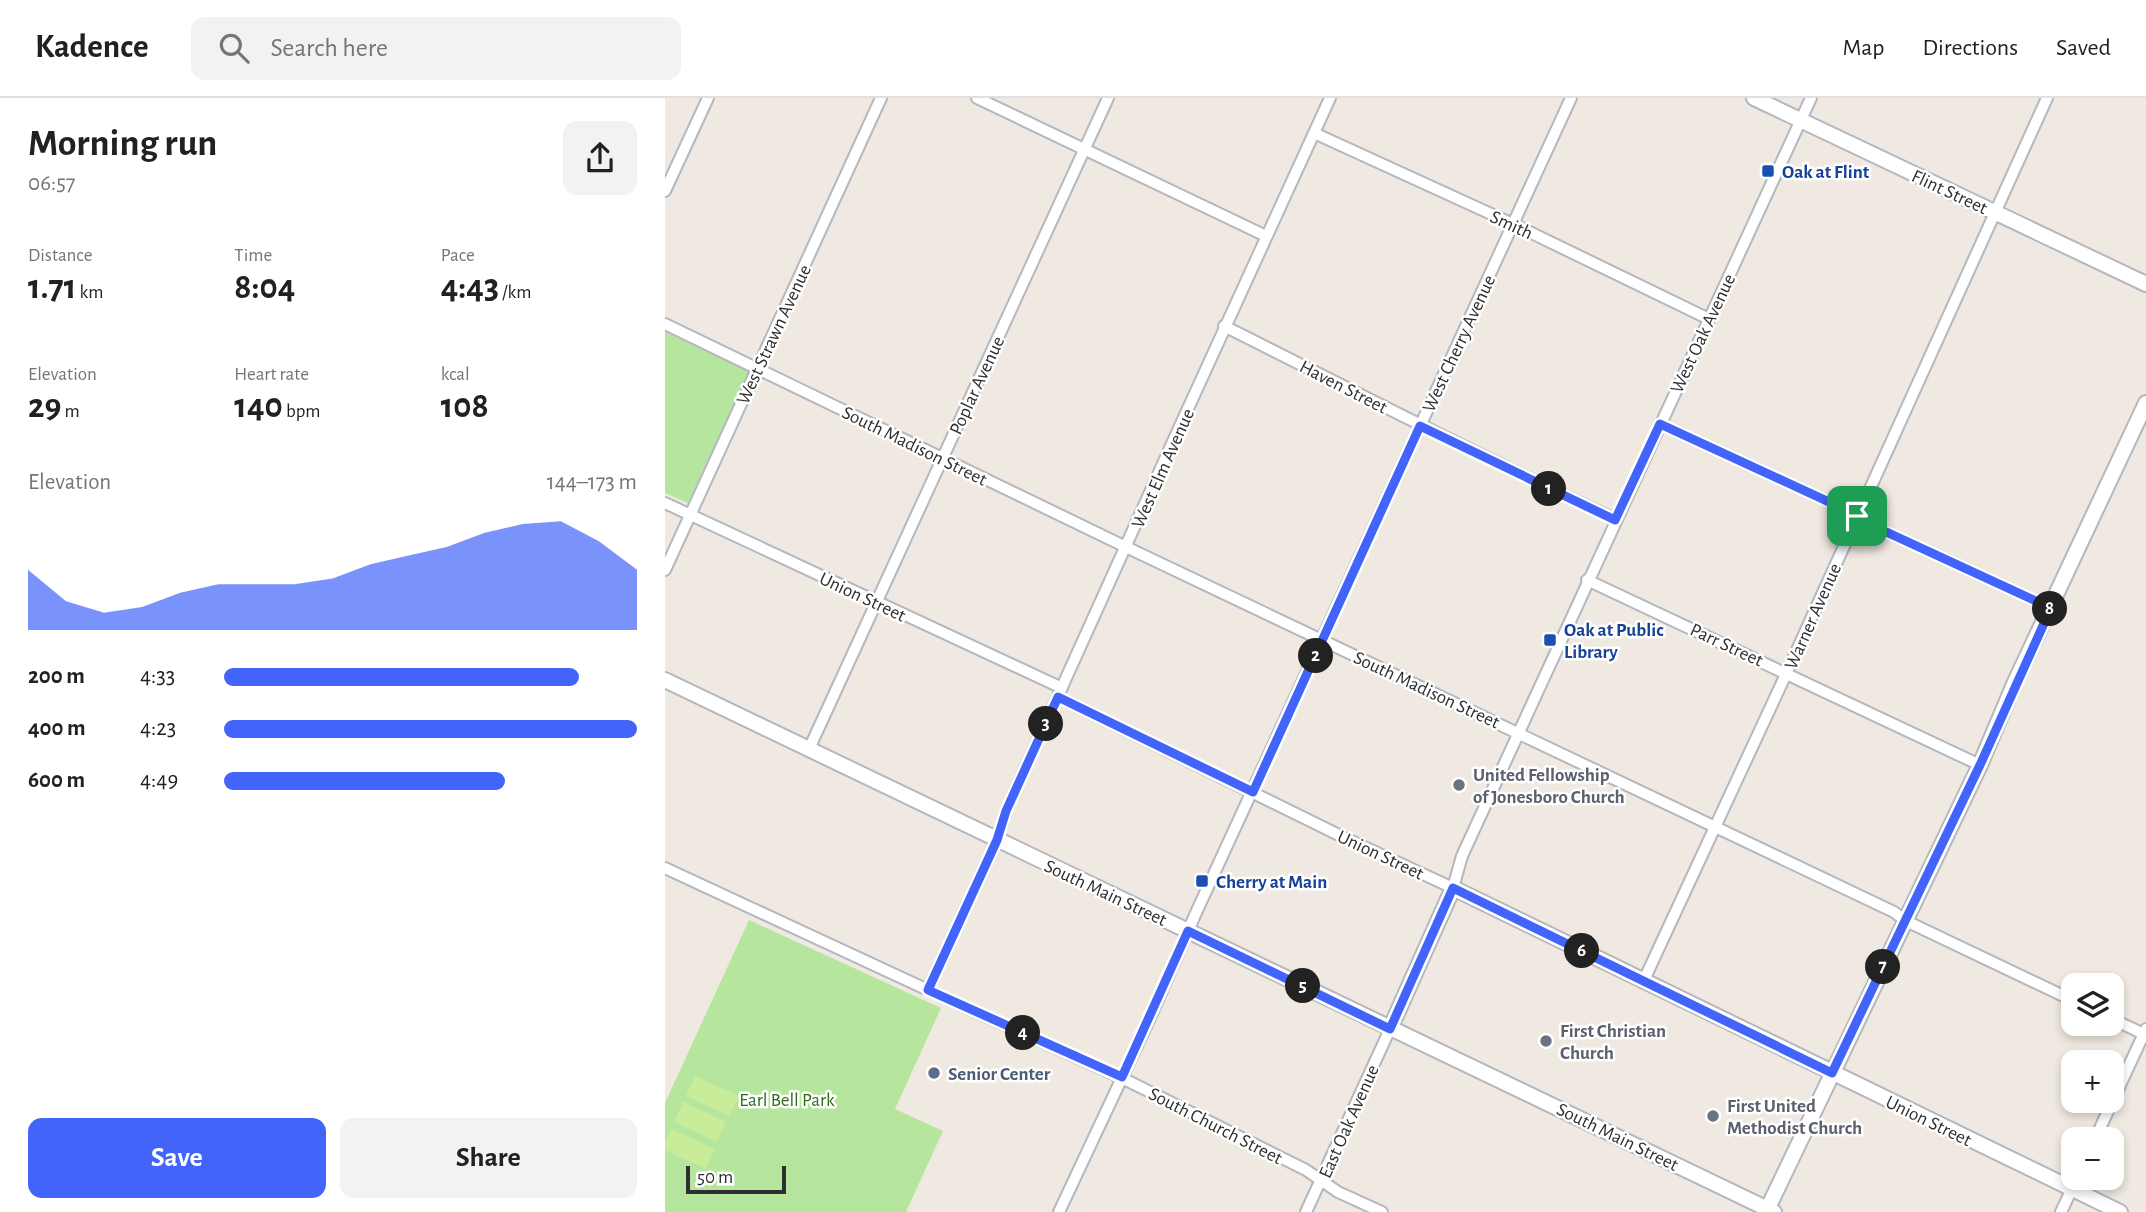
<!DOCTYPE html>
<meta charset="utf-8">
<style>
body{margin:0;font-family:"Alegreya Sans",sans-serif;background:#f2f2f2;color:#202124;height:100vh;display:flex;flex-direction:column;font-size:26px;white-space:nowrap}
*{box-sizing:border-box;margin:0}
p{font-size:23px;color:#757577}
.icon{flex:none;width:38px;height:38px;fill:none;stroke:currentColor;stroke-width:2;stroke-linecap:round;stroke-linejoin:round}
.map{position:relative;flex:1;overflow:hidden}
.drawer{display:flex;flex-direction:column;background:#fff;width:665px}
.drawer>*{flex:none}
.buttons{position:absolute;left:1396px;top:875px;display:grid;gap:14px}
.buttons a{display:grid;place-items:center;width:63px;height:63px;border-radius:14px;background:#fff;box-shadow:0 4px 10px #0003;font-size:35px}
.scale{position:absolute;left:21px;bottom:18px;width:100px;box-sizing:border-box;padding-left:7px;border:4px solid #2e2e2e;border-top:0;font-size:19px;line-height:24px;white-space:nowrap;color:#2e2e2e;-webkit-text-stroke:5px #fff;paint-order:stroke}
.pin{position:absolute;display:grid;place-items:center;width:60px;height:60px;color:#fff;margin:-30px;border-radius:14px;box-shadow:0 4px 10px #0006}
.km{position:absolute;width:35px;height:35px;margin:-18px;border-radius:50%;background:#222;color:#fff;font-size:19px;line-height:35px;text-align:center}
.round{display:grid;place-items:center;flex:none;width:74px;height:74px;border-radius:14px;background:#f2f2f2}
.headline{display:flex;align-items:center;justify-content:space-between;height:119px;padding:0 28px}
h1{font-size:38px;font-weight:700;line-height:52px}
.figures{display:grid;grid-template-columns:repeat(3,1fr);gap:10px;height:119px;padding:7px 28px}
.figures div{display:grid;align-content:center}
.figures b{font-size:35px;font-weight:700}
.figures small{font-size:19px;font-weight:400}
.figures p{font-size:19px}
.chart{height:196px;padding:14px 28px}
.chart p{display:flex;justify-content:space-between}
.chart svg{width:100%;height:126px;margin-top:7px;fill:#4264fb;opacity:.7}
.button{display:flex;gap:14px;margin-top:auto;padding:14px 28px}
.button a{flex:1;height:80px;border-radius:14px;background:#4264fb;color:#fff;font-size:28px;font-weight:700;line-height:80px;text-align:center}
.button a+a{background:#f2f2f2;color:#202124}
ul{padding:0 28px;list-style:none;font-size:23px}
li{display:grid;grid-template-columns:112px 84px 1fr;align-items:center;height:52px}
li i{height:18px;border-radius:9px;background:#4264fb}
header{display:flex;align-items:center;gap:42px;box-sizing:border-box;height:98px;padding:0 35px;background:#fff;border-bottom:2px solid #e0e0e0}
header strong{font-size:33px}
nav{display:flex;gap:38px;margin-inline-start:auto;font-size:24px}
.search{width:490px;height:63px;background:#f2f2f2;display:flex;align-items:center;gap:18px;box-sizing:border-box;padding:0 24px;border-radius:14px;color:#757577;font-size:26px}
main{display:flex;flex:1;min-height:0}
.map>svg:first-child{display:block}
.green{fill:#b6e59e}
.pitch{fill:#c9ec9a}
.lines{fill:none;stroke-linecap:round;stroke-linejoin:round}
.street-casing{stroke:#b4b7c1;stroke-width:14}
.secondary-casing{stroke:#b4b7c1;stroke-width:18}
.street{stroke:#fff;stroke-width:10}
.secondary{stroke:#fff;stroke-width:14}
.route-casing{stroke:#fff;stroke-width:14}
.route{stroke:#4264fb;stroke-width:9}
.transit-dot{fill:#1a4fb4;stroke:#fff;stroke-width:2.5}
.worship-dot{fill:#6b7280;stroke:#fff;stroke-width:2.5}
.service-dot{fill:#5c6f8a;stroke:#fff;stroke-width:2.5}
.labels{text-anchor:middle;stroke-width:5;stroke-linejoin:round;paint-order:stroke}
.transit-label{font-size:19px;font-weight:bold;fill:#164399;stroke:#fff;text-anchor:start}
.street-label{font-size:19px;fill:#2e2e2e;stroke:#fff}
.worship-label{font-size:19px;font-weight:bold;fill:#5b616d;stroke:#fff;text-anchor:start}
.service-label{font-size:19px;font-weight:bold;fill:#4e5e75;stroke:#fff;text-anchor:start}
.park-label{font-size:19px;fill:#2c6e1b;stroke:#fff}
</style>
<header>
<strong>Kadence</strong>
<div class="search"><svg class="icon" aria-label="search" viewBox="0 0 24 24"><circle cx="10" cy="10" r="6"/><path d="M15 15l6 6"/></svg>Search here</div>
<nav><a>Map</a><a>Directions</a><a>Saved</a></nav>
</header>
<main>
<section class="drawer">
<div class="headline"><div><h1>Morning run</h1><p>06:57</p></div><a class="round"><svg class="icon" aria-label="share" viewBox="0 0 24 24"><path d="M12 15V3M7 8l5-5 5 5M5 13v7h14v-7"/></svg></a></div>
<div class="figures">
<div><p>Distance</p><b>1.71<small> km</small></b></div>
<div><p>Time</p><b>8:04</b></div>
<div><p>Pace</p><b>4:43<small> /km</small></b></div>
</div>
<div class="figures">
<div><p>Elevation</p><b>29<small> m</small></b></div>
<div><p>Heart rate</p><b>140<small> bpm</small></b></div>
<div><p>kcal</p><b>108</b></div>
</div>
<div class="chart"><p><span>Elevation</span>144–173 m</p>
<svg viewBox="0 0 160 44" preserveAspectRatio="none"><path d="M0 44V23L10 34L20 38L30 36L40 31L50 28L60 28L70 28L80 26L90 21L100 18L110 15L120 10L130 7L140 6L150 13L160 23V44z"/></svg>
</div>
<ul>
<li><b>200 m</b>4:33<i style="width:86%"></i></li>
<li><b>400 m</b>4:23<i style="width:100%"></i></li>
<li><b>600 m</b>4:49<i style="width:68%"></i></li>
</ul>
<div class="button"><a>Save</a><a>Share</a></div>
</section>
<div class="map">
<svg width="1481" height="1114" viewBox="0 0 1481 1114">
<rect width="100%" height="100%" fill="#efe9e1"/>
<path class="green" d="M 0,234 L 84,273 L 23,405 L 0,395 Z
M 84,822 L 276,910 L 230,1011 L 278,1033 L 241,1114 L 0,1114 L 0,1005 Z"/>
<path class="pitch" d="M 30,978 L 74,998 L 64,1018 L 21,998 Z
M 18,1004 L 61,1024 L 52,1044 L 9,1024 Z
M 6,1031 L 50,1051 L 41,1071 L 0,1052 L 0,1044 Z"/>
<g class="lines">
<g class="street-casing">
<path id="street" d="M 312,0 L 601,138
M 649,35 L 848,126 L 1044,221
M 0,93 L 43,0
M 0,226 L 461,449 L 1229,814 L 1241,823 L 1409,903
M 559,228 C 689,293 818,360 950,421
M 995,326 L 1175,409 L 1204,426 L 1386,510
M 0,405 L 397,590
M 0,472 L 216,0
M 922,482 L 1315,667
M 393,599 L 680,740 L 788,790 L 797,758 L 1146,0
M 144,651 L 443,0
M 0,770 L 263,892 L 457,980 L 641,1072 L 673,1094 L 717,1114
M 979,882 L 1122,574 L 1382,0
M 263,892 L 332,742 L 341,713 C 449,475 555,237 665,0
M 1447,921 L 1479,936
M 1430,1041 L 1481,931
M 394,1114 L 485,920 L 530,817 L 906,0
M 641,1114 L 725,931
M 1396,1114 L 1412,1080"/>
</g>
<g class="secondary-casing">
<path id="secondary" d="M 1089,0 L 1481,186
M 0,582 L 1109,1114
M 725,931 L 788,790 L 1455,1114
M 1101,1114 L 1315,667 L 1350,584 L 1481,305"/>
</g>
<use href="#street" class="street"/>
<use href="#secondary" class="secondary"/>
</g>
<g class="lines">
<g class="route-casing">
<path id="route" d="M 995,326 L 1175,409 L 1204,426 L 1386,510 L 1315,667 L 1167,975 L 788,790 L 725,931 L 523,833 L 457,979 L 263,892 L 332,742 L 341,713 L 393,599 L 588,694 L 755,328 L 950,422 Z"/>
</g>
<use href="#route" class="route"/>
</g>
<g class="transit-dot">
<rect x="1096" y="66" width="14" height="14" rx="3.5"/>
<rect x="878" y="535" width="14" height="14" rx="3.5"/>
<rect x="530" y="776" width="14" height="14" rx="3.5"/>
</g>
<g class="worship-dot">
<circle cx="794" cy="687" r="7"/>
<circle cx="881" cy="943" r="7"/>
<circle cx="1048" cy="1018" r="7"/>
</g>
<circle class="service-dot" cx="269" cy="975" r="7"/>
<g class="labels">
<g class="transit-label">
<text x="1117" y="80">Oak at Flint</text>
<text x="899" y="538">Oak at Public<tspan x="899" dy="22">Library</tspan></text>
<text x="551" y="790">Cherry at Main</text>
</g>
<g class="street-label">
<text transform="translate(1285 93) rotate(25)" y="7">Flint Street</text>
<text transform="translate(847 126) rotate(25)" y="7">Smith</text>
<text transform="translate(1037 235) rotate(-65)" y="7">West Oak Avenue</text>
<text transform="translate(108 236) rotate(-65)" y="7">West Strawn Avenue</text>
<text transform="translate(793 245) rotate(-65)" y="7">West Cherry Avenue</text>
<text transform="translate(311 287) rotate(-65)" y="7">Poplar Avenue</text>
<text transform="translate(679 288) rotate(27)" y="7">Haven Street</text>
<text transform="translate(250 347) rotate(26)" y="7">South Madison Street</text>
<text transform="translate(497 370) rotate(-66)" y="7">West Elm Avenue</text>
<text transform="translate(198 498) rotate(25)" y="7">Union Street</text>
<text transform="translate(1147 518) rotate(-66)" y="7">Warner Avenue</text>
<text transform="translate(1062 546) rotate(25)" y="7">Parr Street</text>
<text transform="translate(762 591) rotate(25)" y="7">South Madison Street</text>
<text transform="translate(716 756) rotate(25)" y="7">Union Street</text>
<text transform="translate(441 794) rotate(25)" y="7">South Main Street</text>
<text transform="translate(1264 1022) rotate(26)" y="7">Union Street</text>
<text transform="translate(683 1023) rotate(-66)" y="7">East Oak Avenue</text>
<text transform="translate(551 1027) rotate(27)" y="7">South Church Street</text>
<text transform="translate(953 1038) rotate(26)" y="7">South Main Street</text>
</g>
<g class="worship-label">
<text x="808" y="683">United Fellowship<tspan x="808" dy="22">of Jonesboro Church</tspan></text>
<text x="895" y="939">First Christian<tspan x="895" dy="22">Church</tspan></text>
<text x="1062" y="1014">First United<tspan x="1062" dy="22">Methodist Church</tspan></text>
</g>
<g class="service-label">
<text x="283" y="982">Senior Center</text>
</g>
<g class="park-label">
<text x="122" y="1008">Earl Bell Park</text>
</g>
</g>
</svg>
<div class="buttons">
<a><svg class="icon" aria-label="layers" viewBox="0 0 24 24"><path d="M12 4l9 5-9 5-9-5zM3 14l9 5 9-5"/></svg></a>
<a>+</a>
<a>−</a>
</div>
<div class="scale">50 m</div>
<div class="pin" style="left:1192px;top:418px;background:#1e9e55"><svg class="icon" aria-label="arrive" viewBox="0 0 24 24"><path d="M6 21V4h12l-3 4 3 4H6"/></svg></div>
<b class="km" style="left:884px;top:391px">1</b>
<b class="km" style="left:651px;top:558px">2</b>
<b class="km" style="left:381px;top:626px">3</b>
<b class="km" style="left:358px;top:935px">4</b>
<b class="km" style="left:638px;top:888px">5</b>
<b class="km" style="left:917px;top:853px">6</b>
<b class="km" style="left:1218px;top:869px">7</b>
<b class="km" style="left:1385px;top:511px">8</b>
</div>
</main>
